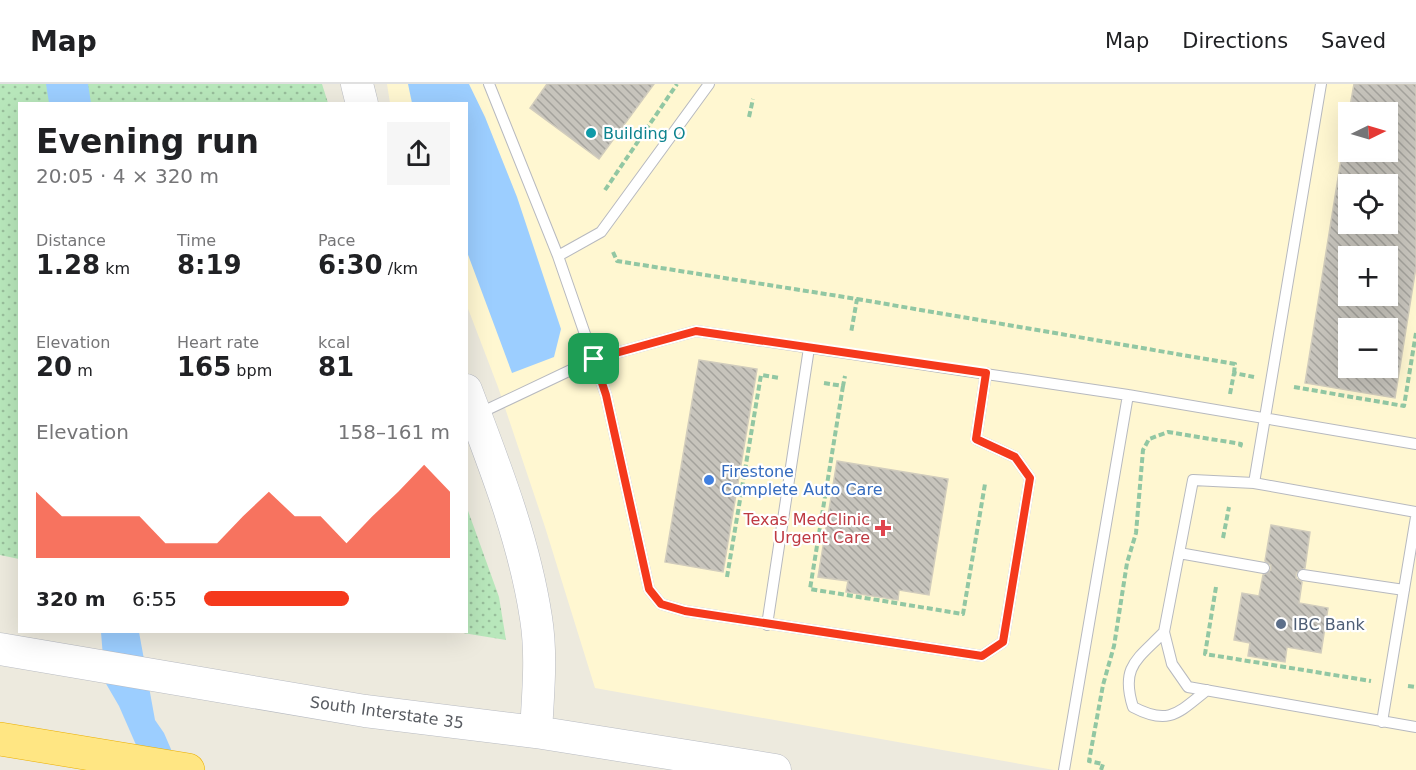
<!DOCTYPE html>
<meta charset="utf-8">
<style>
body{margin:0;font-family:"DejaVu Sans",sans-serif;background:#f6f6f6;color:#202124;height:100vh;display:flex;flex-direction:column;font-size:22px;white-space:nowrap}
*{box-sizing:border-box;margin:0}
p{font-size:20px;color:#757577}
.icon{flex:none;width:33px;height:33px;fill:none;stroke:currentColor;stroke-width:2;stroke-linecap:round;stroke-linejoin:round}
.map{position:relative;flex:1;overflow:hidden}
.side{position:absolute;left:18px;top:18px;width:450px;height:531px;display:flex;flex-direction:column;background:#fff;border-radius:0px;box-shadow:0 6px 24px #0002}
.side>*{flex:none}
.needle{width:39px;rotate:85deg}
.controls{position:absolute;left:1338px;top:18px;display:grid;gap:12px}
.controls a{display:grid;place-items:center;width:60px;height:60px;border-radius:0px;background:#fff;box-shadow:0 6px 24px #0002;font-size:30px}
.pin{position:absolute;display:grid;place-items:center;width:51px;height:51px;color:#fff;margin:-26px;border-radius:12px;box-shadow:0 3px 9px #0006}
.round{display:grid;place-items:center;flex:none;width:63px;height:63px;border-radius:0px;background:#f6f6f6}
.summary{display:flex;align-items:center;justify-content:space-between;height:102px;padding:0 18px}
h1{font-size:33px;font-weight:800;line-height:45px}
.figures{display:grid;grid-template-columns:repeat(3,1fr);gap:9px;height:102px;padding:6px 18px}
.figures div{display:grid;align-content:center}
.figures b{font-size:26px;font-weight:800}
.figures small{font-size:16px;font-weight:400}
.figures p{font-size:16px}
.chart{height:168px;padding:12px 18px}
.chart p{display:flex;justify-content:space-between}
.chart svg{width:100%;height:108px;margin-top:6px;fill:#f5391c;opacity:.7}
ul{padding:0 18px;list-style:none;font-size:20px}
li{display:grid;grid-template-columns:96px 72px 1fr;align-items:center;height:45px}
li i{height:15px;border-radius:8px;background:#f5391c}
header{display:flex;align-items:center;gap:36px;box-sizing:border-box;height:84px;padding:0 30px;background:#fff;border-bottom:2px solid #e0e0e0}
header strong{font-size:28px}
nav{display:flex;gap:33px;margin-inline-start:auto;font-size:21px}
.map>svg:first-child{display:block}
.commercial{fill:#fff7d1;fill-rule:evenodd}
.park{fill:url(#park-dots)}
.water{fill:#9cceff}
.building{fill:url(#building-back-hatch);stroke:#d1ccbd;stroke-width:1.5;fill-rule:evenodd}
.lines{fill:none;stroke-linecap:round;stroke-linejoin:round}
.lane-casing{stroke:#b7b9bf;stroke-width:12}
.secondary-casing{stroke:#b8bbc2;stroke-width:33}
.highway-casing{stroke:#ebaf00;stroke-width:34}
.path{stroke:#92c7a3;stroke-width:4;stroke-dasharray:6 3;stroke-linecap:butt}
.lane{stroke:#fff;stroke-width:10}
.secondary{stroke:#fff;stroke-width:32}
.highway{stroke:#ffe683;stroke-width:33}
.route-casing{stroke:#fff;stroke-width:12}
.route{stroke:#f5391c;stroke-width:8}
.culture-dot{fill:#0f9aa8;stroke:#fff;stroke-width:2}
.shop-dot{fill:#3f7fe0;stroke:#fff;stroke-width:2}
.health-dot{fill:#e0444e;stroke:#fff;stroke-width:2}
.service-dot{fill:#5c6f8a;stroke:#fff;stroke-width:2}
.labels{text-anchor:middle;stroke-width:4.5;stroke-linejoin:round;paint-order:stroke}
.culture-label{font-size:16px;fill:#0d838f;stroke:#fff;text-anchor:start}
.shop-label{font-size:16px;fill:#366cbe;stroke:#fff;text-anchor:start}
.health-label{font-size:16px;fill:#be3a42;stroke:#fff;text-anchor:end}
.service-label{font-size:16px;fill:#4e5e75;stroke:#fff;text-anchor:start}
.street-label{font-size:16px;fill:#585b61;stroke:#fff}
</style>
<header>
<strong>Map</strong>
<nav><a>Map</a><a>Directions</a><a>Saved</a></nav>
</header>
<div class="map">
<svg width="1416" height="686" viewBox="0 0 1416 686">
<defs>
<pattern id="park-dots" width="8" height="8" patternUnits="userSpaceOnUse" patternTransform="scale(1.5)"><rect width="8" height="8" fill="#b8e7bb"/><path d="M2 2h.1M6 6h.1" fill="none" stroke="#98be9b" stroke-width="1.8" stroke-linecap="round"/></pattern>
<pattern id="building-back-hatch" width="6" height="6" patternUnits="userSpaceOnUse" patternTransform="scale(1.5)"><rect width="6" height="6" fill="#c7c4bc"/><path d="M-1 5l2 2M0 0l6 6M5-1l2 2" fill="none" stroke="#a4a29c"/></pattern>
</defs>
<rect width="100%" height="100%" fill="#edeade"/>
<path class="commercial" d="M 387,0 L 1416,0 L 1416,686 L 1054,686 L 595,604 L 545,443 L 498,303 L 467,222 L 466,20 L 390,19 ZM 1348,28 L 1388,28 L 1388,68 L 1348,68 ZM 1348,100 L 1388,100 L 1388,140 L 1348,140 ZM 1348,172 L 1388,172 L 1388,212 L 1348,212 ZM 1348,244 L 1388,244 L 1388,284 L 1348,284 Z"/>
<path class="park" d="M 0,0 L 322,0 L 328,19 L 20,20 L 19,475 L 0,471 Z
M 467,424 L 499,513 L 506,556 L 457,548 L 466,548 Z"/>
<path class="water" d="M 46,0 L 88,0 L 91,19 L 49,19 Z
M 408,0 L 469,0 L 485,33 L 517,113 L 561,245 L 554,273 L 512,289 L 467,168 L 466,20 L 412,19 Z
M 101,548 L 139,548 L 155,636 L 164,649 L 180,686 L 147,686 L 119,622 L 105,598 Z"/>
<path class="building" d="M 547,0 L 654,0 L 599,75 L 530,24 Z
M 1354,0 L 1416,0 L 1416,183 L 1395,314 L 1305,299 L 1348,32 L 1348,68 L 1388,68 L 1388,28 L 1349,28 ZM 1348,100 L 1388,100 L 1388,140 L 1348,140 ZM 1348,172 L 1388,172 L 1388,212 L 1348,212 ZM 1348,244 L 1388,244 L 1388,284 L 1348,284 Z
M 699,276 L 757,285 L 723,488 L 665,478 Z
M 837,377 L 948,395 L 929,511 L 899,506 L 898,516 L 846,508 L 848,497 L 818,493 Z
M 1271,441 L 1310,448 L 1305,484 L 1296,489 L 1296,494 L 1302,498 L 1299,519 L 1328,524 L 1321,569 L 1287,563 L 1285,578 L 1248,572 L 1250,559 L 1234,556 L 1242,509 L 1259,512 L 1263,491 L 1271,486 L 1271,481 L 1265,477 Z"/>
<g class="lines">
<g class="lane-casing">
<path id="lane" d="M 489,0 L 558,172
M 709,0 L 601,148 L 558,172 L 606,311 L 649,505 L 661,520 L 685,527 L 982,572 L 1003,558 L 1030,394 L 1015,373 L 976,355 L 986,289
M 1321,0 L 1254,399 L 1193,396 L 1164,548 L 1172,580 L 1188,603 L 1416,643
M 478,330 L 594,275 L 696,247 L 1128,311 L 1416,360
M 1254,399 L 1416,428
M 1179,469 L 1264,484
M 1303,491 L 1404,506
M 767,541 L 809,264
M 1164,548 C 1138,575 1120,582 1133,623 C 1169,642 1178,629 1207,606
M 1382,638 L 1416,433
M 1064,686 L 1128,311"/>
</g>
<g class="secondary-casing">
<path id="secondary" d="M 357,0 L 362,20
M 466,306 C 494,380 524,455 536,534 C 542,571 538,610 536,648
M 0,565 L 365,627 L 536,648 L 775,686"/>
</g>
<g class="highway-casing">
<path id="highway" d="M 0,655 L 188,686"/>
</g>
<path class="path" d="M 749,33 L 753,15
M 605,106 L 677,0
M 613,168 L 617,177 L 857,215 L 851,249
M 857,215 L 1235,280 L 1234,289
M 824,299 L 843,302 L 845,292
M 843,302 L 810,505 L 963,530 L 985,400
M 1294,303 L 1404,322 L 1416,249
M 1230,310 L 1234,289 L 1254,293
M 1223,454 L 1229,423
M 727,493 L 761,291 L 780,294
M 1216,503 L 1205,570 L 1371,597
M 1408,602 L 1416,603
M 1101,686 L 1103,680 L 1089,677 L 1103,601 L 1114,562 L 1127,479 L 1136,449 L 1143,366 L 1149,355 L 1168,348 L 1241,360 L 1240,363"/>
<use href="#lane" class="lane"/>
<use href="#secondary" class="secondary"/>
<use href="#highway" class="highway"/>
</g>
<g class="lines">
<g class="route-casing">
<path id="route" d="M 696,247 L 986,289 L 976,355 L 1015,373 L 1030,394 L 1003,558 L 982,572 L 685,527 L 661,520 L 649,505 L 606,311 L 594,275 Z"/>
</g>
<use href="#route" class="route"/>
</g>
<circle class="culture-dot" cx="591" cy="49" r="6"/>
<circle class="shop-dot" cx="709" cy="396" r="6"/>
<path class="health-dot" d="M880 435h6v6h6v6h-6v6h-6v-6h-6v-6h6z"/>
<circle class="service-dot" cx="1281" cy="540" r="6"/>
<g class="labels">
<g class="culture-label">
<text x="603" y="55">Building O</text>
</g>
<g class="shop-label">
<text x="721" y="393">Firestone<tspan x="721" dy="18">Complete Auto Care</tspan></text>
</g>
<g class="health-label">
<text x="870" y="441">Texas MedClinic<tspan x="870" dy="18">Urgent Care</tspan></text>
</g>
<g class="service-label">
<text x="1293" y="546">IBC Bank</text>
</g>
<g class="street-label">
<text transform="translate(387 628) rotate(8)" y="6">South Interstate 35</text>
</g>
</g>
</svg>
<div class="controls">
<a><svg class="needle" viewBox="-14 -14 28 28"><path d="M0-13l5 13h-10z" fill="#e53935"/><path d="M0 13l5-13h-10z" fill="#757577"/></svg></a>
<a><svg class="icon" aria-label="locate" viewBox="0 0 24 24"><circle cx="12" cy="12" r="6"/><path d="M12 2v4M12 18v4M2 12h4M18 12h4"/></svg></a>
<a>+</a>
<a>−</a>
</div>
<div class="pin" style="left:594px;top:275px;background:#1e9e55"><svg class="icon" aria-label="arrive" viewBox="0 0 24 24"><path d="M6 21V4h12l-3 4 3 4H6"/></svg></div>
<section class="side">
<div class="summary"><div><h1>Evening run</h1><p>20:05 · 4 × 320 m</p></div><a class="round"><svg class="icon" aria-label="share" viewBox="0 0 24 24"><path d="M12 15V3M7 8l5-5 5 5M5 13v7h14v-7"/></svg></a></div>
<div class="figures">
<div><p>Distance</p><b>1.28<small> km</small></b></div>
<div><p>Time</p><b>8:19</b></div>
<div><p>Pace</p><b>6:30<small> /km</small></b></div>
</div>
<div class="figures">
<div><p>Elevation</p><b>20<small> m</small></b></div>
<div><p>Heart rate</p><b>165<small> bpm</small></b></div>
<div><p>kcal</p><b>81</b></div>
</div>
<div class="chart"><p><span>Elevation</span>158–161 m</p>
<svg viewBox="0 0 160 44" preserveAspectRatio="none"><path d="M0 44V17L10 27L20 27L30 27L40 27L50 38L60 38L70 38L80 27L90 17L100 27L110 27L120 38L130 27L140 17L150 6L160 17V44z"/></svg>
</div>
<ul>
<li><b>320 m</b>6:55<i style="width:59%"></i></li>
</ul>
</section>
</div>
